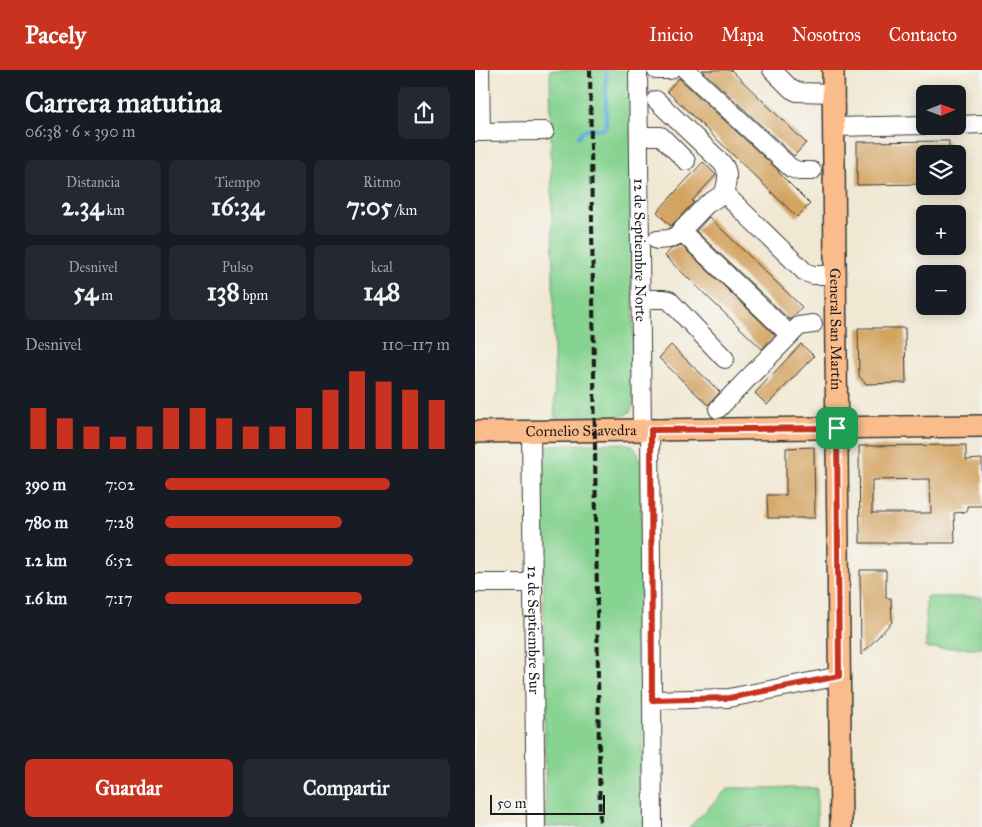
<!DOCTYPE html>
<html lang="es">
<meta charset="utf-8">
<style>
body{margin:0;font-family:"IM FELL Great Primer",serif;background:#242831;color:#f1f3f6;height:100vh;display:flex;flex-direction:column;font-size:19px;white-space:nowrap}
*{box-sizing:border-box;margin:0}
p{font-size:16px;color:#9ea1a6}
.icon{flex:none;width:28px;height:28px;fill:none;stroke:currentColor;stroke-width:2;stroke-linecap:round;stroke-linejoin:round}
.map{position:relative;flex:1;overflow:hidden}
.drawer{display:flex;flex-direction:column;background:#171b24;width:475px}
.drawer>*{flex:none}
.needle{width:32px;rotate:89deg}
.tools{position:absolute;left:441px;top:15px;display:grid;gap:10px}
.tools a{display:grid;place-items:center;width:50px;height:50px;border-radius:8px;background:#171b24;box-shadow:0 2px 12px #0003;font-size:25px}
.scale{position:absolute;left:15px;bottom:12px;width:115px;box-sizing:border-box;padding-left:5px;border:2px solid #1c1c1c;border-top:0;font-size:14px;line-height:18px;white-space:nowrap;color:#1c1c1c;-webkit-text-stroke:4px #f6f6f2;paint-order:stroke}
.pin{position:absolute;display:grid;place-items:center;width:42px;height:42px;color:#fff;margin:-21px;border-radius:10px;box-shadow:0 2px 8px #0006}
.round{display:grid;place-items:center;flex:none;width:52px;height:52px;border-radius:8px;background:#242831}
.headline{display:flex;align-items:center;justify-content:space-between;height:85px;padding:0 25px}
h1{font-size:28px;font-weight:800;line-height:38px}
.figures{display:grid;grid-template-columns:repeat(3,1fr);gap:8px;height:85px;padding:5px 25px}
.figures div{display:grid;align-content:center;border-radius:8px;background:#242831;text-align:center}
.figures b{font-size:25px;font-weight:800}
.figures small{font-size:14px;font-weight:400}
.figures p{font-size:14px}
.chart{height:140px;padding:10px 25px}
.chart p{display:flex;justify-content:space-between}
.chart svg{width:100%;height:90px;margin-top:5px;stroke:#c8321e;stroke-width:6}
.button{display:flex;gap:10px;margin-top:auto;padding:10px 25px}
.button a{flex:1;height:58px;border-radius:8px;background:#c8321e;color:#fff;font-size:20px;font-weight:800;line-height:58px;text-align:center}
.button a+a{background:#242831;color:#f1f3f6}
ul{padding:0 25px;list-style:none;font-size:16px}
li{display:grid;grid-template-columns:80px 60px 1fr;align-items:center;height:38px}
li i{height:12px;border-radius:6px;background:#c8321e}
header{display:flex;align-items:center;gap:30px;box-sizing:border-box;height:70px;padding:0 25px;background:#c8321e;color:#fff}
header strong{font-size:24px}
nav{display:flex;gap:28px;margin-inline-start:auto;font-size:18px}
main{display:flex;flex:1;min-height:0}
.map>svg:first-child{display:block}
.green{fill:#87d391;stroke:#527856}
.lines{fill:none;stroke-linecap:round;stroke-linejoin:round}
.stream{stroke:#5badd6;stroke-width:4.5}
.building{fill:#d3a361;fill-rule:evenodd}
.minor-casing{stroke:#3c3b37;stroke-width:20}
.major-casing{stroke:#3c3b37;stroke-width:24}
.minor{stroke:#fff;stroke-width:18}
.major{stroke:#f9bc8a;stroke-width:21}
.rail{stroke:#1c1c1c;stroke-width:4;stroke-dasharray:8 4;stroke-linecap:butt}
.route-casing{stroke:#fff;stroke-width:10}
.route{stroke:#c8321e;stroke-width:6}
.labels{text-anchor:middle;stroke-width:5;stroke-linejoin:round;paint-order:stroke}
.street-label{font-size:15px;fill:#1c1c1c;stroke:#f6f6f2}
</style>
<header>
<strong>Pacely</strong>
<nav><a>Inicio</a><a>Mapa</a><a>Nosotros</a><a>Contacto</a></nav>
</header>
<main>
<section class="drawer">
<div class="headline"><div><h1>Carrera matutina</h1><p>06:38 · 6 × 390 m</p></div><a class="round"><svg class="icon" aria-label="share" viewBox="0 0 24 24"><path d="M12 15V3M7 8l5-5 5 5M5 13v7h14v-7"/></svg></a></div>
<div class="figures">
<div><p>Distancia</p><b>2.34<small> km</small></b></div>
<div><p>Tiempo</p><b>16:34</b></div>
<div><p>Ritmo</p><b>7:05<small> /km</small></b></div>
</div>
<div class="figures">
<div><p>Desnivel</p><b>54<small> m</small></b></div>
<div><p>Pulso</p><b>138<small> bpm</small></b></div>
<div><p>kcal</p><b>148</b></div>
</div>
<div class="chart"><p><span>Desnivel</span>110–117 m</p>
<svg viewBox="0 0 160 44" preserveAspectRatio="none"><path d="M5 44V24M15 44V29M25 44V33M35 44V38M45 44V33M55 44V24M65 44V24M75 44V29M85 44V33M95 44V33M105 44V24M115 44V15M125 44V6M135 44V11M145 44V15M155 44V20"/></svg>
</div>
<ul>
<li><b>390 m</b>7:02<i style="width:79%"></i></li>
<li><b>780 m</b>7:28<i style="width:62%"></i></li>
<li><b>1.2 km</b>6:52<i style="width:87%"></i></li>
<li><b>1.6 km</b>7:17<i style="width:69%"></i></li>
</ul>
<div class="button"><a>Guardar</a><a>Compartir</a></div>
</section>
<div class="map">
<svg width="507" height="757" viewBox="0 0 507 757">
<rect width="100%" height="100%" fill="#f6f6f2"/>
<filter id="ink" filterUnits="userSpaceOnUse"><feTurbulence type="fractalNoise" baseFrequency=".02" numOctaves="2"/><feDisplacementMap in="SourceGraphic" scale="10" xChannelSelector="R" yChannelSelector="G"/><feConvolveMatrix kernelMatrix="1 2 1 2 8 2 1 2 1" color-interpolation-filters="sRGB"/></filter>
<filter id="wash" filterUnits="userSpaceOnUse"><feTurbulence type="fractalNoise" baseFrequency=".0096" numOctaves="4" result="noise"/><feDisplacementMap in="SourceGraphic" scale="20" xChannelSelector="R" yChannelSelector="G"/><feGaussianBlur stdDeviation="1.12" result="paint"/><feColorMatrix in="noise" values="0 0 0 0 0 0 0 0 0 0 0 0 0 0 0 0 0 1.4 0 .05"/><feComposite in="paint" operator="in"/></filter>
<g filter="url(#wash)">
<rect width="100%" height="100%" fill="#f1e8d3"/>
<path class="green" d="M 75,0 L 156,0 L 159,334 L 155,342 L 148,346 L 80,348 Z
M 148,373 C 159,375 164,381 166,392 L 169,757 L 71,757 L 67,384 L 72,377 L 77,375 Z
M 451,527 L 507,527 L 507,578 L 451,578 Z
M 253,718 L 342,718 L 342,757 L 214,757 Z"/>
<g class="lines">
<path class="stream" d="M 104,67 C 108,56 119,60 129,59 L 131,56 L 131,0"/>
</g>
<g id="blocks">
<path class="building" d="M 227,0 L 256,0 L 331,73 L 319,86 Z
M 204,8 L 304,101 L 303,102 L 335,134 L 322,147 L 192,21 Z
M 474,71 L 474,84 L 450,84 L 450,114 L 382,115 L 382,72 Z
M 228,92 L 241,105 L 217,131 L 219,132 L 196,156 L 182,142 Z
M 234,147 L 327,237 L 315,250 L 221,161 Z
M 206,175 L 300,265 L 287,279 L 190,186 L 196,179 Z
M 383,258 L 430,258 L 431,313 L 391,314 L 384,306 Z
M 326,274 L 339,286 L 292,335 L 280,323 Z
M 196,275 L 245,322 L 233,335 L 184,288 Z
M 491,375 L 491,390 L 507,389 L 507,436 L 492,436 L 492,442 L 479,443 L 480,473 L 385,473 L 384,376 ZM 455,409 L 456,443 L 397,443 L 397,410 Z
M 339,377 L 340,448 L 293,448 L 292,425 L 311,425 L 311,378 Z
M 385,500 L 411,500 L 411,528 L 416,528 L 417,552 L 386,585 Z"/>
</g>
</g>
<g filter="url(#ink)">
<use href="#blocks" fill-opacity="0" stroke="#3c3b37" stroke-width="1"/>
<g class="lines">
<g class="minor-casing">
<g id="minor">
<path d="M 5,0 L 6,62"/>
<path id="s1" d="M 163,0 L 167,361"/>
<path d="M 181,0 L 195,0"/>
<path d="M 211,0 L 316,98 L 324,101 L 337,101"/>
<path d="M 297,0 L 316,19 L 322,22 L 359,23"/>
<path d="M 181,30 L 247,93 C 255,102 252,112 249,123 L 231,135 L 201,166 L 194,169 L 182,170"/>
<path d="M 482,55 L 507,54"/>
<path d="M 359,57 L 450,55"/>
<path d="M 0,62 L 70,61"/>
<path d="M 164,66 L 186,66 L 211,91"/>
<path d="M 249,123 L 330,202 L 338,205 L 360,205"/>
<path d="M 206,161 L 315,265"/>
<path d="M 165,229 L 189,229 L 194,230 L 250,289"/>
<path d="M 243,339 L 324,256 L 338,254"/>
<path d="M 175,361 L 178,757"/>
<path id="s2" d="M 56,362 L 61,757"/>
<path d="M 0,513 L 58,513"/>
<path d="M 177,630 L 254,628 L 365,606"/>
</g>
</g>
<g class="major-casing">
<g id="major">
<path id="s3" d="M 358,0 L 366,757"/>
<path id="s4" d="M 0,362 L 507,356"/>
</g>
</g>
<use href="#minor" class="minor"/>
<use href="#major" class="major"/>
<path class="rail" d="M 115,0 L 125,757"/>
</g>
</g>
<g class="lines" filter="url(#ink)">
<g class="route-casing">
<path id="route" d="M 362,358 L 364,606 L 254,628 L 177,630 L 176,360 Z"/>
</g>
<use href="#route" class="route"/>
</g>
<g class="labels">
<g class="street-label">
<text dy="5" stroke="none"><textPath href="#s1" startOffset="180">12 de Septiembre Norte</textPath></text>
<text dy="5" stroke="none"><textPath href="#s3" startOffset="259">General San Martín</textPath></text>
<text dy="5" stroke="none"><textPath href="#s4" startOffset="106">Cornelio Saavedra</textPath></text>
<text dy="5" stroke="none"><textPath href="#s2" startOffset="198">12 de Septiembre Sur</textPath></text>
</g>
</g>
</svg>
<div class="tools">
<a><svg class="needle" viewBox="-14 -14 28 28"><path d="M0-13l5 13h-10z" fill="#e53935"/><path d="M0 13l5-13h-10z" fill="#9ea1a6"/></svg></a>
<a><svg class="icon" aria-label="layers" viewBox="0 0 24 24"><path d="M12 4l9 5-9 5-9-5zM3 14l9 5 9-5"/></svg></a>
<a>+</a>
<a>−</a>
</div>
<div class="scale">50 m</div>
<div class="pin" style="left:362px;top:358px;background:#1e9e55"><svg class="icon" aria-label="arrive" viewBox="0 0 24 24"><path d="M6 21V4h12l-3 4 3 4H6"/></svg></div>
</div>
</main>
